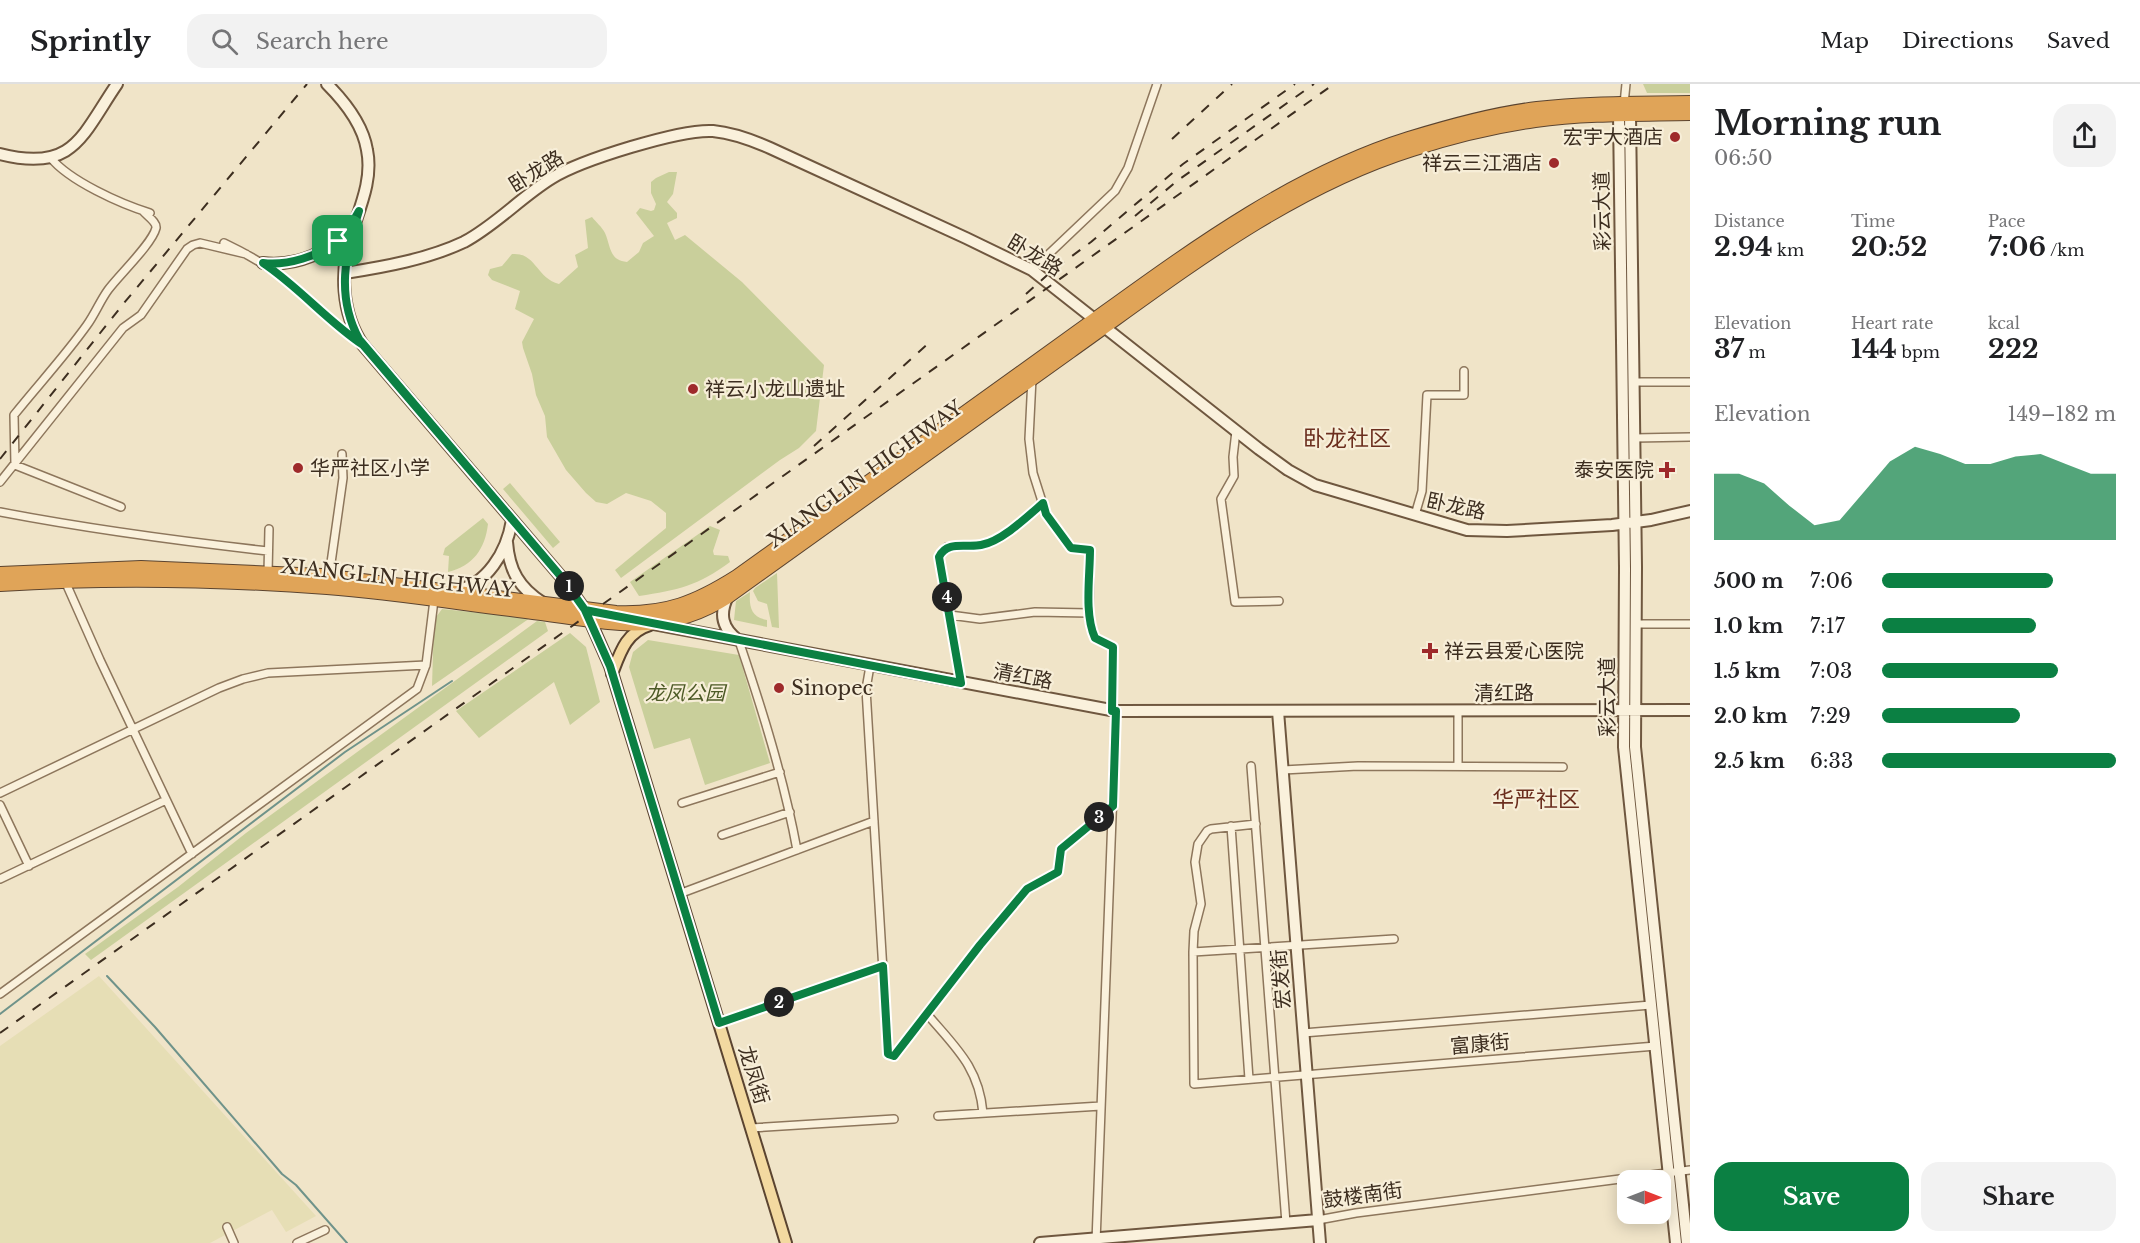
<!DOCTYPE html>
<meta charset="utf-8">
<style>
body{margin:0;font-family:"Libre Baskerville","Noto Sans SC",serif;background:#f2f2f2;color:#202124;height:100vh;display:flex;flex-direction:column;font-size:22px;white-space:nowrap}
*{box-sizing:border-box;margin:0}
p{font-size:20px;color:#757577}
.icon{flex:none;width:33px;height:33px;fill:none;stroke:currentColor;stroke-width:2;stroke-linecap:round;stroke-linejoin:round}
.map{position:relative;flex:1;overflow:hidden}
.details{display:flex;flex-direction:column;background:#fff;width:450px}
.details>*{flex:none}
.needle{width:39px;rotate:90deg}
.fabs{position:absolute;left:1617px;top:1086px;display:grid;gap:12px}
.fabs a{display:grid;place-items:center;width:54px;height:54px;border-radius:12px;background:#fff;box-shadow:0 3px 15px #0003;font-size:30px}
.pin{position:absolute;display:grid;place-items:center;width:51px;height:51px;color:#fff;margin:-26px;border-radius:12px;box-shadow:0 3px 9px #0006}
.km{position:absolute;width:30px;height:30px;margin:-15px;border-radius:50%;background:#222;color:#fff;font-size:16px;line-height:30px;text-align:center}
.round{display:grid;place-items:center;flex:none;width:63px;height:63px;border-radius:18px;background:#f2f2f2}
.headline{display:flex;align-items:center;justify-content:space-between;height:102px;padding:0 24px}
h1{font-size:33px;font-weight:700;line-height:45px}
.metrics{display:grid;grid-template-columns:repeat(3,1fr);gap:9px;height:102px;padding:6px 24px}
.metrics div{display:grid;align-content:center}
.metrics b{font-size:26px;font-weight:700}
.metrics small{font-size:16px;font-weight:400}
.metrics p{font-size:16px}
.chart{height:168px;padding:12px 24px}
.chart p{display:flex;justify-content:space-between}
.chart svg{width:100%;height:108px;margin-top:6px;fill:#0b8043;opacity:.7}
.button{display:flex;gap:12px;margin-top:auto;padding:12px 24px}
.button a{flex:1;height:69px;border-radius:18px;background:#0b8043;color:#fff;font-size:24px;font-weight:700;line-height:69px;text-align:center}
.button a+a{background:#f2f2f2;color:#202124}
ul{padding:0 24px;list-style:none;font-size:20px}
li{display:grid;grid-template-columns:96px 72px 1fr;align-items:center;height:45px}
li i{height:15px;border-radius:8px;background:#0b8043}
header{display:flex;align-items:center;gap:36px;box-sizing:border-box;height:84px;padding:0 30px;background:#fff;border-bottom:2px solid #e0e0e0}
header strong{font-size:28px}
nav{display:flex;gap:33px;margin-inline-start:auto;font-size:21px}
.search{width:420px;height:54px;background:#f2f2f2;display:flex;align-items:center;gap:15px;box-sizing:border-box;padding:0 21px;border-radius:18px;color:#757577;font-size:22px}
main{display:flex;flex:1;min-height:0}
.map>svg:first-child{display:block}
.farmland{fill:#e6deb5}
.green{fill:#c9cf9b}
.lines{fill:none;stroke-linecap:round;stroke-linejoin:round}
.stream{stroke:#6f938a;stroke-width:2}
.street-casing{stroke:#8d765c;stroke-width:10}
.secondary-casing{stroke:#6f573f;stroke-width:14}
.primary-casing{stroke:#5b4430;stroke-width:14}
.highway-casing{stroke:#5b4430;stroke-width:16}
.street{stroke:#faf1dc;stroke-width:7}
.secondary{stroke:#faf1dc;stroke-width:10}
.primary{stroke:#f3d9a0;stroke-width:10}
.highway{stroke:#e0a458;stroke-width:14}
.rail{stroke:#3d2e20;stroke-width:2;stroke-dasharray:10 10;stroke-linecap:butt}
.route-casing{stroke:#fff;stroke-width:12}
.route{stroke:#0b8043;stroke-width:8}
.poi-dot{fill:#9e2a2b;stroke:#f7eed8;stroke-width:2}
.labels{text-anchor:middle;stroke-width:4.5;stroke-linejoin:round;paint-order:stroke}
.poi-label{font-size:20px;fill:#3d2e20;stroke:#f7eed8;text-anchor:start}
.street-label{font-size:20px;fill:#3d2e20;stroke:#f7eed8}
.park-label{font-size:20px;font-style:italic;fill:#4d5a26;stroke:#f7eed8}
.quarter-label{font-size:22px;fill:#6b2e1e;stroke:#f7eed8}
</style>
<header>
<strong>Sprintly</strong>
<div class="search"><svg class="icon" aria-label="search" viewBox="0 0 24 24"><circle cx="10" cy="10" r="6"/><path d="M15 15l6 6"/></svg>Search here</div>
<nav><a>Map</a><a>Directions</a><a>Saved</a></nav>
</header>
<main>
<div class="map">
<svg width="1690" height="1159" viewBox="0 0 1690 1159">
<rect width="100%" height="100%" fill="#f0e4c8"/>
<path class="farmland" d="M 99,892 L 316,1132 L 286,1148 L 272,1126 L 210,1159 L 0,1159 L 0,962 Z"/>
<path class="green" d="M 1643,0 L 1690,0 L 1690,9 L 1647,9 Z
M 669,88 L 677,88 L 673,110 L 667,118 L 677,129 L 677,134 L 667,139 L 675,156 L 685,151 L 742,198 L 824,281 L 816,347 L 799,364 L 780,376 L 621,494 L 615,486 L 666,444 L 666,429 L 651,417 L 626,409 L 607,420 L 596,418 L 586,409 L 566,386 L 547,353 L 545,332 L 536,311 L 532,290 L 523,264 L 522,258 L 534,235 L 515,225 L 520,207 L 492,196 L 488,191 L 490,185 L 502,182 L 512,170 C 536,168 536,194 559,200 L 578,183 L 575,171 L 588,164 L 585,136 L 592,133 C 596,138 602,143 605,149 C 611,163 609,176 627,178 L 639,168 L 643,159 L 654,152 L 636,129 L 640,124 L 651,127 L 654,126 L 656,120 L 651,109 L 651,98 L 656,94 Z
M 510,399 L 560,458 L 553,464 L 503,405 Z
M 483,434 L 488,440 C 485,465 473,482 448,488 L 449,472 L 443,471 L 445,464 Z
M 710,442 L 720,446 L 713,467 L 714,471 L 728,472 L 730,478 C 698,502 678,506 639,512 L 630,498 Z
M 777,489 L 779,544 L 772,543 L 767,520 L 758,517 L 753,507 L 755,504 Z
M 750,508 C 749,523 751,533 767,536 L 767,543 L 734,536 L 736,517 Z
M 442,525 L 530,534 L 432,602 L 434,536 Z
M 537,537 L 545,538 L 548,547 L 91,876 L 85,870 L 178,803 L 246,749 Z
M 570,549 L 586,563 L 600,618 L 570,641 L 554,598 L 479,654 L 456,627 Z
M 648,556 L 739,571 L 770,679 L 705,701 L 690,654 L 654,665 L 629,583 L 633,568 Z"/>
<g class="lines">
<path class="stream" d="M 107,892 L 155,943 L 282,1090 L 296,1101 L 347,1159
M 0,930 L 345,668 L 452,597"/>
<g class="street-casing">
<path id="street" d="M 1624,20 L 1626,0
M 50,73 C 69,97 121,120 150,129
M 224,159 C 247,170 269,182 288,198 C 313,217 333,241 359,258
M 1032,186 L 1115,107 L 1128,84 L 1157,0
M 1032,294 L 1029,355 L 1033,389 L 1046,430 L 1071,464 L 1090,466 L 1089,534 L 1095,554 L 1113,563 L 1112,627
M 1634,298 L 1690,298
M 1236,347 L 1233,373 L 1234,392 L 1221,415 L 1235,518 L 1279,517
M 1634,354 L 1690,353
M 0,398 L 123,244 L 141,231 L 187,165 L 193,161 L 200,159 L 246,170
M 121,423 L 15,381 L 14,331 C 38,301 65,272 87,241 C 95,230 100,217 108,206 C 119,191 152,160 156,144 C 157,138 147,132 143,127
M 0,428 C 89,445 178,457 268,467
M 1415,431 L 1422,407 L 1427,311 L 1464,311 L 1464,287
M 268,489 L 269,445
M 329,493 L 343,394 L 342,370
M 65,497 L 100,576 L 192,770
M 950,531 L 980,535 L 1035,528 L 1089,529
M 1636,540 L 1690,540
M 739,557 C 762,625 784,695 797,766
M 870,582 L 866,605 L 888,970 L 894,972 L 980,861 L 1027,805 L 1058,788 L 1061,765 L 1113,722
M 961,599 L 939,473 L 947,463 C 958,462 969,463 980,461 C 1001,458 1027,433 1043,419
M 1458,627 L 1458,682
M 1251,682 L 1286,1139
M 1283,686 L 1358,682 L 1563,683
M 0,709 L 219,604 L 243,595 L 268,589 L 426,581
M 682,719 L 780,688
M 0,721 L 29,782
M 1256,740 L 1211,745 L 1207,747 L 1198,760 L 1195,778 L 1201,820 L 1194,847 L 1193,868 L 1194,1000 L 1656,962
M 1231,742 L 1249,995
M 722,751 L 790,728
M 0,795 L 166,716
M 679,810 L 874,737
M 1193,868 L 1394,855
M 0,910 L 417,605 L 426,581 L 434,516
M 927,930 C 955,963 979,983 983,1029
M 719,939 L 883,882
M 1303,949 L 1651,921
M 938,1032 L 1101,1022
M 751,1044 L 894,1035
M 1318,1136 L 1356,1129 L 1690,1086
M 227,1143 L 234,1159
M 1096,1158 L 1116,627
M 297,1159 L 325,1146"/>
</g>
<g class="secondary-casing">
<path id="secondary" d="M 327,0 C 344,17 363,41 367,66 C 373,95 360,123 351,151 C 340,187 341,229 363,261 L 563,495 L 585,526 L 589,527
M 1622,23 L 1619,31 L 1625,484 L 1624,663 L 1676,1159
M 1625,23 L 1630,31 L 1636,483 L 1635,663 L 1687,1159
M 0,70 C 74,89 82,51 117,0
M 263,179 C 294,183 333,168 351,143
M 345,189 C 384,183 428,175 464,158 C 496,141 521,113 552,94 C 581,76 680,45 713,47 C 733,49 752,56 770,64 L 966,154 L 1032,186 L 1259,365 L 1288,386 L 1315,401 L 1467,446 L 1507,447 L 1612,441 L 1651,436 L 1690,427
M 507,458 C 509,486 519,504 543,519
M 454,507 C 487,502 507,467 512,436
M 728,512 C 719,530 722,544 738,556
M 654,540 L 1116,627 L 1690,626
M 1278,627 L 1320,1159
M 1040,1159 L 1318,1136"/>
</g>
<g class="primary-casing">
<path id="primary" d="M 587,530 L 610,582 L 786,1159
M 612,590 C 620,569 626,548 650,541"/>
</g>
<g class="highway-casing">
<path id="highway" d="M 0,490 L 141,484 L 322,492 L 616,529 C 666,531 696,519 737,493 C 848,413 959,333 1071,253 C 1176,178 1284,94 1409,55 C 1451,42 1494,30 1537,25 C 1587,19 1639,20 1690,19
M 0,500 C 109,493 218,495 327,503 C 394,508 460,519 526,527 C 601,536 660,556 728,512 C 842,430 956,348 1070,267 C 1177,191 1285,105 1412,65 C 1452,52 1493,42 1535,36 C 1586,29 1639,30 1690,29"/>
</g>
<use href="#street" class="street"/>
<use href="#secondary" class="secondary"/>
<use href="#primary" class="primary"/>
<use href="#highway" class="highway"/>
<path class="rail" d="M 1172,55 L 1232,0
M 1135,132 L 1177,97 L 1314,0
M 1026,210 L 1053,186 L 1091,158 L 1183,80 L 1295,0
M 814,362 L 930,258
M 0,375 L 124,219 L 307,0
M 0,949 L 1334,0"/>
</g>
<g class="lines">
<g class="route-casing">
<path id="route" d="M 338,157 C 318,172 288,182 263,179 C 299,203 327,237 363,261 L 563,495 L 585,526 L 610,582 L 719,939 L 883,882 L 888,970 L 894,972 L 980,861 L 1027,805 L 1058,788 L 1061,765 L 1113,722 L 1116,627 L 1112,627 L 1113,563 L 1095,554 C 1084,530 1090,492 1090,466 L 1071,464 L 1046,430 L 1043,419 C 1027,433 1002,457 981,461 C 966,464 947,456 939,473 L 961,599 L 585,526 L 563,495 L 359,255 C 336,213 345,169 359,127 L 350,143 L 338,157"/>
</g>
<use href="#route" class="route"/>
</g>
<g class="poi-dot">
<circle cx="1675" cy="53" r="6"/>
<circle cx="1554" cy="79" r="6"/>
<circle cx="693" cy="305" r="6"/>
<circle cx="298" cy="384" r="6"/>
<path d="M1664 377h6v6h6v6h-6v6h-6v-6h-6v-6h6z"/>
<path d="M1427 558h6v6h6v6h-6v6h-6v-6h-6v-6h6z"/>
<circle cx="779" cy="604" r="6"/>
</g>
<g class="labels">
<g class="poi-label">
<text x="1663" y="60" text-anchor="end">宏宇大酒店</text>
<text x="1542" y="86" text-anchor="end">祥云三江酒店</text>
<text x="705" y="312">祥云小龙山遗址</text>
<text x="310" y="391">华严社区小学</text>
<text x="1654" y="393" text-anchor="end">泰安医院</text>
<text x="1444" y="574">祥云县爱心医院</text>
<text x="791" y="611">Sinopec</text>
</g>
<g class="street-label">
<text transform="translate(536 87) rotate(-32)" y="7">卧龙路</text>
<text transform="translate(1602 127) rotate(-91)" y="7">彩云大道</text>
<text transform="translate(1035 171) rotate(31)" y="7">卧龙路</text>
<text transform="translate(865 390) rotate(-36)" y="7">XIANGLIN HIGHWAY</text>
<text transform="translate(1456 422) rotate(12)" y="7">卧龙路</text>
<text transform="translate(398 494) rotate(6)" y="7">XIANGLIN HIGHWAY</text>
<text transform="translate(1023 592) rotate(11)" y="7">清红路</text>
<text x="1504" y="616">清红路</text>
<text transform="translate(1607 613) rotate(-90)" y="7">彩云大道</text>
<text transform="translate(1281 895) rotate(-95)" y="7">宏发街</text>
<text transform="translate(1480 960) rotate(-5)" y="7">富康街</text>
<text transform="translate(754 991) rotate(73)" y="7">龙凤街</text>
<text transform="translate(1363 1111) rotate(-8)" y="7">鼓楼南街</text>
</g>
<g class="park-label">
<text x="685" y="616">龙凤公园</text>
</g>
<g class="quarter-label">
<text x="1347" y="362">卧龙社区</text>
<text x="1536" y="723">华严社区</text>
</g>
</g>
</svg>
<div class="fabs">
<a><svg class="needle" viewBox="-14 -14 28 28"><path d="M0-13l5 13h-10z" fill="#e53935"/><path d="M0 13l5-13h-10z" fill="#757577"/></svg></a>
</div>
<div class="pin" style="left:338px;top:157px;background:#1e9e55"><svg class="icon" aria-label="arrive" viewBox="0 0 24 24"><path d="M6 21V4h12l-3 4 3 4H6"/></svg></div>
<b class="km" style="left:569px;top:502px">1</b>
<b class="km" style="left:779px;top:918px">2</b>
<b class="km" style="left:1099px;top:733px">3</b>
<b class="km" style="left:947px;top:513px">4</b>
</div>
<section class="details">
<div class="headline"><div><h1>Morning run</h1><p>06:50</p></div><a class="round"><svg class="icon" aria-label="share" viewBox="0 0 24 24"><path d="M12 15V3M7 8l5-5 5 5M5 13v7h14v-7"/></svg></a></div>
<div class="metrics">
<div><p>Distance</p><b>2.94<small> km</small></b></div>
<div><p>Time</p><b>20:52</b></div>
<div><p>Pace</p><b>7:06<small> /km</small></b></div>
</div>
<div class="metrics">
<div><p>Elevation</p><b>37<small> m</small></b></div>
<div><p>Heart rate</p><b>144<small> bpm</small></b></div>
<div><p>kcal</p><b>222</b></div>
</div>
<div class="chart"><p><span>Elevation</span>149–182 m</p>
<svg viewBox="0 0 160 44" preserveAspectRatio="none"><path d="M0 44V17L10 17L20 21L30 30L40 38L50 36L60 24L70 12L80 6L90 9L100 13L110 13L120 10L130 9L140 13L150 17L160 17V44z"/></svg>
</div>
<ul>
<li><b>500 m</b>7:06<i style="width:73%"></i></li>
<li><b>1.0 km</b>7:17<i style="width:66%"></i></li>
<li><b>1.5 km</b>7:03<i style="width:75%"></i></li>
<li><b>2.0 km</b>7:29<i style="width:59%"></i></li>
<li><b>2.5 km</b>6:33<i style="width:100%"></i></li>
</ul>
<div class="button"><a>Save</a><a>Share</a></div>
</section>
</main>
